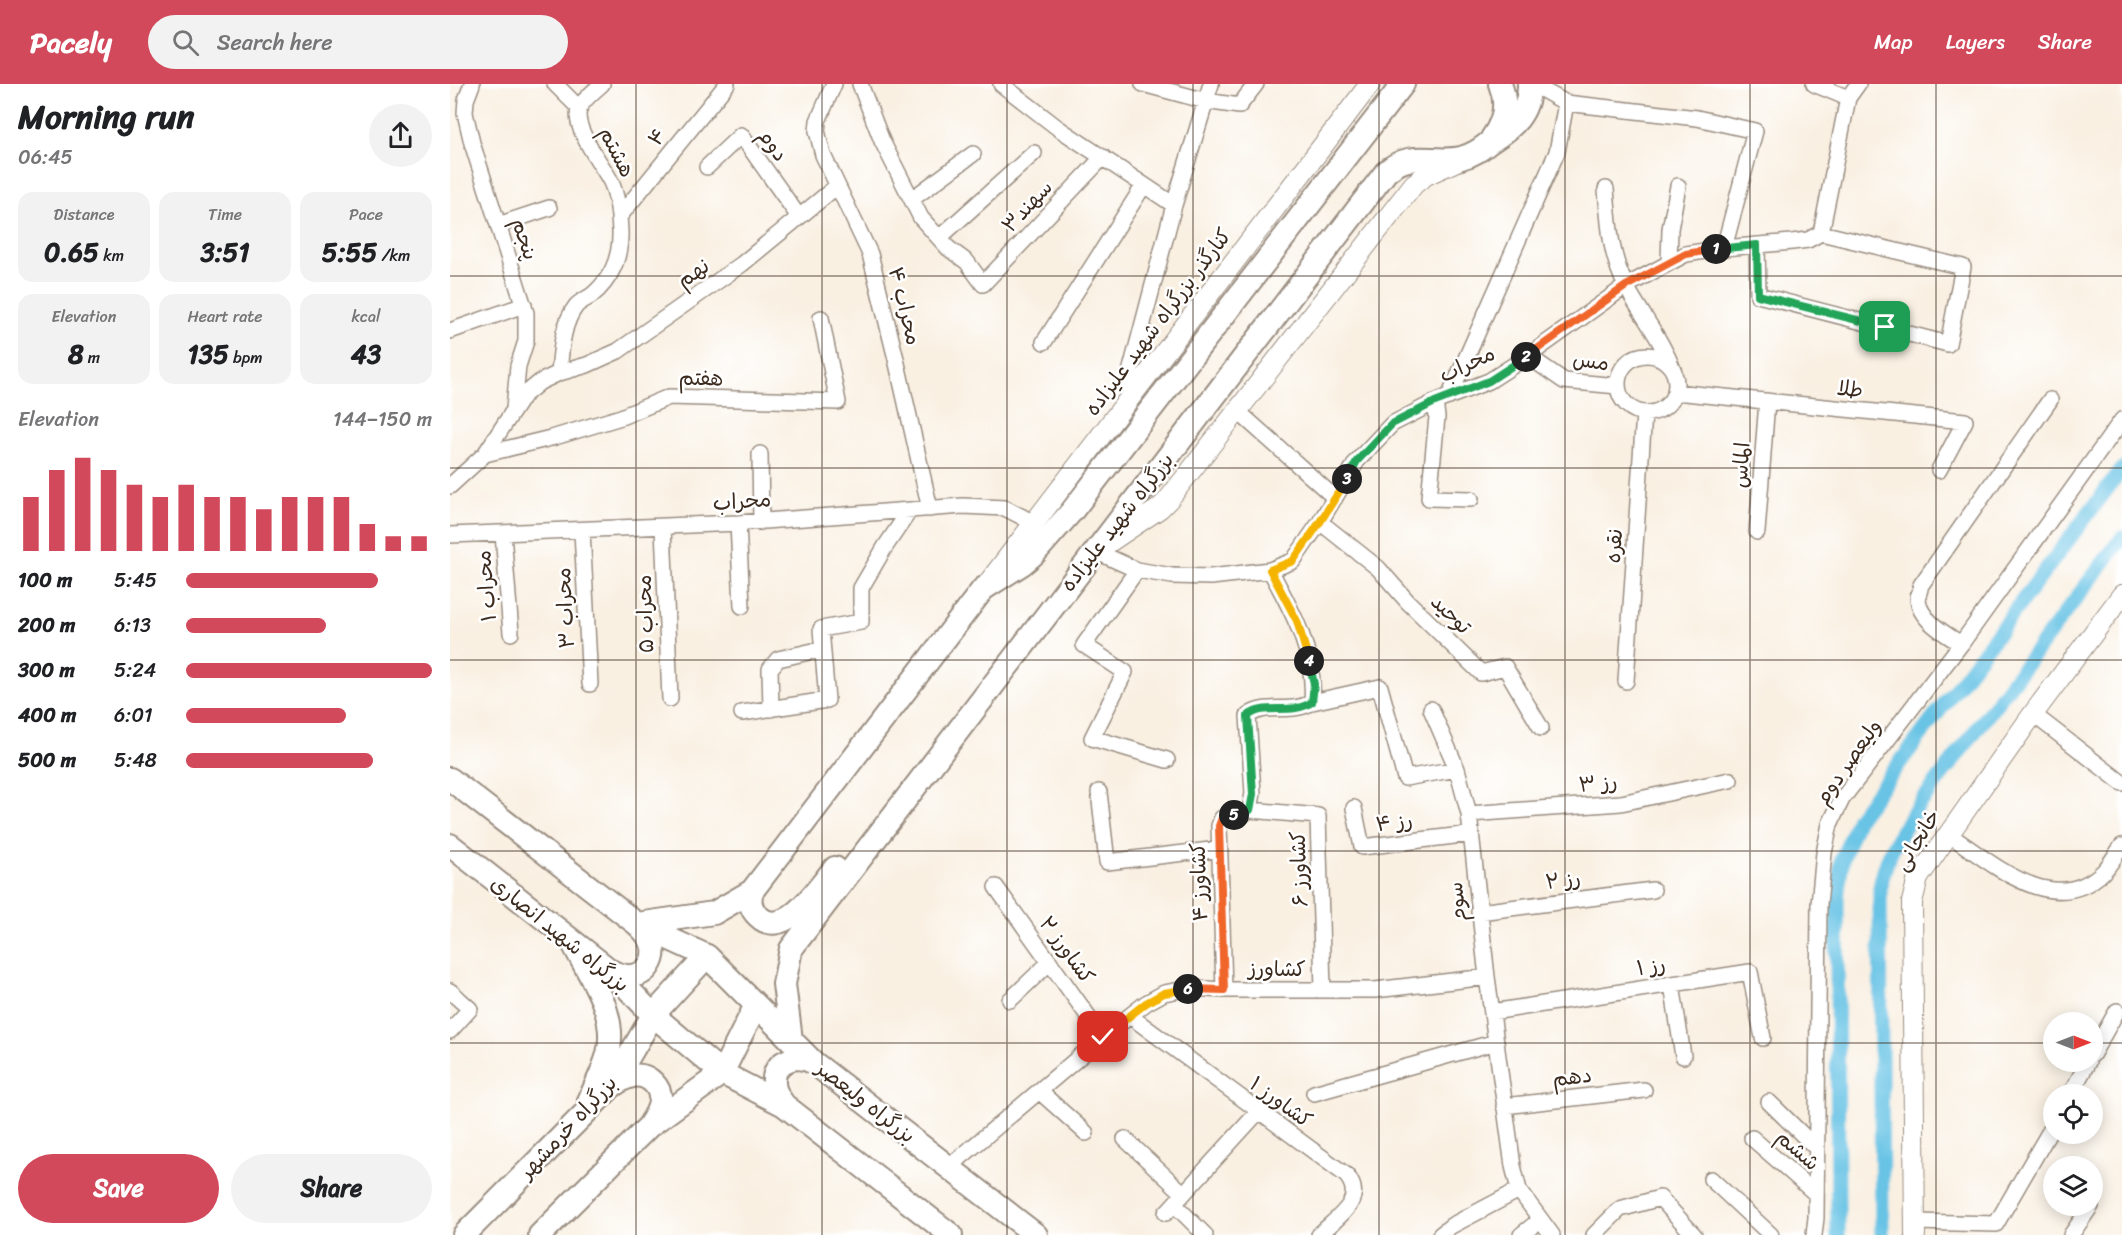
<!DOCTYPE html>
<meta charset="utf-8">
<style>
body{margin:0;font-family:Sriracha,"Playpen Sans Arabic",sans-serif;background:#f2f2f2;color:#202124;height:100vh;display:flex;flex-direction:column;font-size:22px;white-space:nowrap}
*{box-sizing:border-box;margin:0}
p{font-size:20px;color:#757577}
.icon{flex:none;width:33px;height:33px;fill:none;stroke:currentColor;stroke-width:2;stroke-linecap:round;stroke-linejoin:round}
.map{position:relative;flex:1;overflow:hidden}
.drawer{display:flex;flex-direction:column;background:#fff;width:450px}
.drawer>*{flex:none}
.needle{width:39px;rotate:90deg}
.fabs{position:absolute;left:1593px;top:928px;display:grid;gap:12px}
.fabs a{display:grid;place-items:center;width:60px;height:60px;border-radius:50%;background:#fff;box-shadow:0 3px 15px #0003;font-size:30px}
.pin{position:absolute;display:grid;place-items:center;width:51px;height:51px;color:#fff;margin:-26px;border-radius:12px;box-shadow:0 3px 9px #0006}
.km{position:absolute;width:30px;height:30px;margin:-15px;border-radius:50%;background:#222;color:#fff;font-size:16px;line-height:30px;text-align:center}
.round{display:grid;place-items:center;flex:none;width:63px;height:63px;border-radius:32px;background:#f2f2f2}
.head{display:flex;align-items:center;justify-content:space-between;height:102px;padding:0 18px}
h1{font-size:33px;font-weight:800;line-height:45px}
.figures{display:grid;grid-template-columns:repeat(3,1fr);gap:9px;height:102px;padding:6px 18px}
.figures div{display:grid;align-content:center;border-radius:15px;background:#f2f2f2;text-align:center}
.figures b{font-size:26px;font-weight:800}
.figures small{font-size:16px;font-weight:400}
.figures p{font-size:16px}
.chart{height:168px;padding:12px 18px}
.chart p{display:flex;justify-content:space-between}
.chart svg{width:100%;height:108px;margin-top:6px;stroke:#d1495b;stroke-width:6}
.primary-button{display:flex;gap:12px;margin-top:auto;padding:12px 18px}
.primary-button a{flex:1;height:69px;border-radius:36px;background:#d1495b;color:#fff;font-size:24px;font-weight:800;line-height:69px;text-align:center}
.primary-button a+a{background:#f2f2f2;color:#202124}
ul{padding:0 18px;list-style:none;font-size:20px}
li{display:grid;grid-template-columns:96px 72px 1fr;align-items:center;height:45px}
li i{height:15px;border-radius:8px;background:#d1495b}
header{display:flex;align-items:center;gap:36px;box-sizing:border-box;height:84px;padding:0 30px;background:#d1495b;color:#fff}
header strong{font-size:28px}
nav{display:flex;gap:33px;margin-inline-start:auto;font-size:21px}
.search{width:420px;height:54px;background:#f2f2f2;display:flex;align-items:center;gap:15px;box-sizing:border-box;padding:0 21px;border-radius:33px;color:#757577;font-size:22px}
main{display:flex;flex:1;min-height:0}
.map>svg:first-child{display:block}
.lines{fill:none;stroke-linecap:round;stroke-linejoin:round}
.canal{stroke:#67c3e5;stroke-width:15}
.minor-casing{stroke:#9a8d80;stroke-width:18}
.major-casing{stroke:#9a8d80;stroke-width:22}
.highway-casing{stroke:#9a8d80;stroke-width:26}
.minor{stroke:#fff;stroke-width:15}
.major{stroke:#fff;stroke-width:20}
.highway{stroke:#fff;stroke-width:22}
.split-1-casing{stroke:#fff;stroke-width:12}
.split-2-casing{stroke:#fff;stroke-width:12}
.split-3-casing{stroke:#fff;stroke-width:12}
.split-4-casing{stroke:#fff;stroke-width:12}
.split-5-casing{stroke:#fff;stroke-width:12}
.split-6-casing{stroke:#fff;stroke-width:12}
.split-7-casing{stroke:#fff;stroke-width:12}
.split-1{stroke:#22a559;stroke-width:8}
.split-2{stroke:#f0652b;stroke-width:8}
.split-3{stroke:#22a559;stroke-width:8}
.split-4{stroke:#f5b400;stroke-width:8}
.split-5{stroke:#22a559;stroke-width:8}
.split-6{stroke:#f0652b;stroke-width:8}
.split-7{stroke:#f5b400;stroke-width:8}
.grid{fill:none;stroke:#3b2a1e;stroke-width:1.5;stroke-opacity:0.55}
.labels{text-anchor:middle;stroke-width:5;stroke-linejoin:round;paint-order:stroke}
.street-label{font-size:21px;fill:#3b2a1e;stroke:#fff}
</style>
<header>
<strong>Pacely</strong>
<div class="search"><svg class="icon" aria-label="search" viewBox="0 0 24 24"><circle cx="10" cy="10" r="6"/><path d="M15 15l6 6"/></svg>Search here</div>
<nav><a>Map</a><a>Layers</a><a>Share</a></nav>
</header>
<main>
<section class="drawer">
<div class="head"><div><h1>Morning run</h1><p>06:45</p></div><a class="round"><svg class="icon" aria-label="share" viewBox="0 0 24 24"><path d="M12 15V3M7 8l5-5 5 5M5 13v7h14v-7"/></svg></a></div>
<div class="figures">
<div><p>Distance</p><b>0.65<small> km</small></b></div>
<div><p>Time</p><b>3:51</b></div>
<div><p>Pace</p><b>5:55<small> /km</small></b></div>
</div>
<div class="figures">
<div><p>Elevation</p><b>8<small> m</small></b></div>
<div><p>Heart rate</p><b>135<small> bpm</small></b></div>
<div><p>kcal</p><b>43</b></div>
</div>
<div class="chart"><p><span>Elevation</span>144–150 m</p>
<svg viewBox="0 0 160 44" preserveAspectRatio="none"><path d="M5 44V22M15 44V11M25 44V6M35 44V11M45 44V17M55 44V22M65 44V17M75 44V22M85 44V22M95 44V27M105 44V22M115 44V22M125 44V22M135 44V33M145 44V38M155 44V38"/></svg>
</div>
<ul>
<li><b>100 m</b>5:45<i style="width:78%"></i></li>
<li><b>200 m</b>6:13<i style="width:57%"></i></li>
<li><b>300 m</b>5:24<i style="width:100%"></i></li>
<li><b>400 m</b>6:01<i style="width:65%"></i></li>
<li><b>500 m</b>5:48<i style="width:76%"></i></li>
</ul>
<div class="primary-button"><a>Save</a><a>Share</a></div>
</section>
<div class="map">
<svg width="1672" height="1151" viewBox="0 0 1672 1151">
<rect width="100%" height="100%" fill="#fff"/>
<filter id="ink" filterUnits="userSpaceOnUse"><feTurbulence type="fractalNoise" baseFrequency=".0167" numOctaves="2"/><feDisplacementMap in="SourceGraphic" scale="12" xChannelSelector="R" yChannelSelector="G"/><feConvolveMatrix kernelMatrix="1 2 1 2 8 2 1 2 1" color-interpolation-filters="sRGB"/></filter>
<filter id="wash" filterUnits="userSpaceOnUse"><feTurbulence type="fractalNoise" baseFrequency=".008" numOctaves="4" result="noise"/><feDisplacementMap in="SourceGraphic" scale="24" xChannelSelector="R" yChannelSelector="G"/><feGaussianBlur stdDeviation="1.35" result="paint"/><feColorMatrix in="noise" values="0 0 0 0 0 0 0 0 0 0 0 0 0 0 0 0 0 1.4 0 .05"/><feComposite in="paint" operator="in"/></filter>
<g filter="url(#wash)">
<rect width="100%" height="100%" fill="#f9f0e2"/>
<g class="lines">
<path class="canal" d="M 1388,1151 L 1387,814 L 1392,775 L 1408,734 L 1672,385
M 1432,1151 L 1430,804 C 1436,772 1446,756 1463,729 L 1672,454"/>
</g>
</g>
<g filter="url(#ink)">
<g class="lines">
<g class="minor-casing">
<path id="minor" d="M 22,0 L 16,16 L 15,29 L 22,59 L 76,229 L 76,257 L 68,282 L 64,325
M 105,0 L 129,24
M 384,0 L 368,37 L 367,47 L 373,71 L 420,170 L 446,275 L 480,425
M 410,0 L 432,57 L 471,134 L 498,164 L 517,178 L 533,200 L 653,73
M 551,0 L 608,44 L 724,121
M 693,0 L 756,17 L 789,22 L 806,0
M 1082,0 L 1116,19 L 1247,34 L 1305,47 L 1274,164
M 1364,0 L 1398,14
M 257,83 L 291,51 L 349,133
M 1156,105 C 1159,140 1160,172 1177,204 C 1193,233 1212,256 1224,288
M 462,115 L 523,70
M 169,133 L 277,0
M 48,141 L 99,124
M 489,154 L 584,69
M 1307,161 L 1308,211 L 1498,260 L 1513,183 L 1371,149
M 1219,179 L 1220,145 L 1228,102
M 0,247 L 74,221
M 594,258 L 694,101
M1168 300a29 29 0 1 1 58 0a29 29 0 1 1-58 0Z
M 1078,272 L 1114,297 L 1168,302
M 109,289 C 111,267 112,240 126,222 C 129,218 136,215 141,212 C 161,196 171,173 170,147 C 169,130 168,114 161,98 C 153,81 120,42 130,23 C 134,15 145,6 152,0
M 1225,308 L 1515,337 L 1489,386
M 683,309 L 677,300 L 724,121 L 761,0
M 999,313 L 1107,68 L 1116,19
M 985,318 L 987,333 L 979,414 L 1021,415
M 792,331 L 885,414
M 35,370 L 105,353 L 171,333 L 219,313 L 388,318 L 371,234
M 310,370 L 311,438
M 0,402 L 35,370 L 73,312 L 90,298 L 109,289 L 137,281 L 168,267 L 292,180 L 387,102
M 870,438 L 928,484 L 958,518 L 1031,589 L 1055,583 L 1091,644
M 288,439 L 292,522
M 213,443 L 220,615
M 132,447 L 140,600
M 1307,448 L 1317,317
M 53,450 L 61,549
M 0,451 L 288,439 L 513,422 L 555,424 L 584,439
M 645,467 L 687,486 L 722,492 L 761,493 L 820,486 L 843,477 L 870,438 L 907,377 L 942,340 L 985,318 L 1039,297 L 1078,272 L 1176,202 L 1236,170 L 1274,164 L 1342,158 L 1358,156 L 1371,149 L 1398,14 L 1408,0
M 687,486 L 634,561 L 675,588 L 642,654 L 717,676
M 1511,560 C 1496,550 1469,536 1468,515 C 1468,511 1470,505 1471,501 L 1600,316
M 1176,597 L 1194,329
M 862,618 L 930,603 L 955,694 L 1007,685 L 1019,730 L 1037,893 L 1063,1082 L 1069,1106 L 1102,1151
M 321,625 L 320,585 L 328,575 L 372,565
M 981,625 L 1007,685
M 292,629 L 377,616 L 371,545 L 411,538 L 411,504 L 435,463 L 460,426
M 1583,630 L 1672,699
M 649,708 L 657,778 L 769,765
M 904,724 L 912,763 L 1021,750
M 800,726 L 868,732 L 873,906
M 1019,730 L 1171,719 L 1280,696
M 1498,750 C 1541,778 1603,836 1653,788 C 1660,781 1666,770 1672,762
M 546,803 L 653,953
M 1029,828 L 1203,806
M 1222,900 L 1233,972
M 774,906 L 769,742 L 772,734 L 793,730 L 800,726 L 803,709 L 798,632 C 815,618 842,631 862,618 C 866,570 843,528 820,486
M 0,907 L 20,925 L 0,947
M 560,916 L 600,878
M 1042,928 L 1300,888 L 1313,954
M 680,932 L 896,1091 C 918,1116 886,1134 869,1151
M 1642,971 L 1667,927
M 589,1007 L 636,1049
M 864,1009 L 1046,958
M 1620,1011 L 1638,978
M 1319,1018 L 1365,1063
M 1054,1022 L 1194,1006
M 1302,1054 L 1366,1110
M 675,1055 L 733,1109
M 499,1083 L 653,953 L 696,919 L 714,909 L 741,904 L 774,906 L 925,906 L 1037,893
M 1261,1095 L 1321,1151
M 724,1120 L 755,1151
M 716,1129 L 809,1027
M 1465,1138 L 1546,1140 L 1604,1040
M 990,1151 L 1001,1142 L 1069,1106
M 1071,1151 L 1090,1136
M 1144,1151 L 1170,1125 L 1210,1114 L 1244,1151
M 1364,1151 L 1366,1134 L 1369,820 L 1374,769 L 1380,740 L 1392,715 L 1511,560 L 1672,336
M 1621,1151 L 1641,1122"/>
</g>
<g class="major-casing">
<path id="major" d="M 655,461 L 710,424 L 718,416 L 964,100 L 976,91 L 1011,75
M 539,498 L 920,0
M 1465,1151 L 1462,818 L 1468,794 L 1583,630 L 1672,511"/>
</g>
<g class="highway-casing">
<path id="highway" d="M 1042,54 C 1054,38 1058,19 1050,0
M 0,695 L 187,840 L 257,872 L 364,979 L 586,1151
M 0,761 L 162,888 L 203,931 L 272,989 L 334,1021 L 501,1151
M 302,807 C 299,816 300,825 308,832 C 334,858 369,802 385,784
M 187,840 L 264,829 L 302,807 L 533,505 L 572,480 L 585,469 L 622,427 L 953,0
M 124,861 C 141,895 168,930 158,970 C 154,986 145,1002 139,1017
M 162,888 C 169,890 174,893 181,892 C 197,891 207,875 202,860 C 200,852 193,846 187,840
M 341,956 L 334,900 L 341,865 L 936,88 C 961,65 983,80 1011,74 C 1023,71 1031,65 1040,58 C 1062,44 1080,29 1079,0
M 161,1003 C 168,998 174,993 183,992 C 198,989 212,1003 210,1018 C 209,1026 204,1034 200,1040
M 334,1021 C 329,1014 324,1007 324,999 C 322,976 348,969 364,979
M 14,1151 L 161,1003 L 203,931 L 257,872
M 90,1151 L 199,1042 L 272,989 L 306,921"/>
</g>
<use href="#minor" class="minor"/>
<use href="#major" class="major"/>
<use href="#highway" class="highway"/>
</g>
</g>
<g class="lines" filter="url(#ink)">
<g class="split-1-casing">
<path id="split-1" d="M 1266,165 L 1307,161 L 1308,211 L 1435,243"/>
</g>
<g class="split-2-casing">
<path id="split-2" d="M 1076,273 L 1176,202 L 1236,170 L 1266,165"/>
</g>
<g class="split-3-casing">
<path id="split-3" d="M 897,395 L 907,377 L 942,340 L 985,318 L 1039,297 L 1076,273"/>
</g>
<g class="split-4-casing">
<path id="split-4" d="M 859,577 L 847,537 L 820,486 L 843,477 L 870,438 L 897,395"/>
</g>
<g class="split-5-casing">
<path id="split-5" d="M 784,731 L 793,730 L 800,726 L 803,710 L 798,632 C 815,618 841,632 862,618 L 864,600 L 859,577"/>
</g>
<g class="split-6-casing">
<path id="split-6" d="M 738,905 L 774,906 L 769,742 L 772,734 L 784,731"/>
</g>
<g class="split-7-casing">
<path id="split-7" d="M 653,953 L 696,919 L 714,909 L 738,905"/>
</g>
<use href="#split-1" class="split-1"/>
<use href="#split-2" class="split-2"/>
<use href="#split-3" class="split-3"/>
<use href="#split-4" class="split-4"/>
<use href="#split-5" class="split-5"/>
<use href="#split-6" class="split-6"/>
<use href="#split-7" class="split-7"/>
</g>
<path class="grid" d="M 186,0 L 186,1151M 372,0 L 372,1151M 557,0 L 557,1151M 743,0 L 743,1151M 929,0 L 929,1151M 1115,0 L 1115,1151M 1300,0 L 1300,1151M 1486,0 L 1486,1151M 0,192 L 1672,192M 0,384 L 1672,384M 0,576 L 1672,576M 0,767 L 1672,767M 0,959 L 1604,959M 1642,959 L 1672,959"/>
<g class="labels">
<g class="street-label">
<text transform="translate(207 53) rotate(-51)" y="7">۴</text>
<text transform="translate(323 61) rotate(54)" y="7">دوم</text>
<text transform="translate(167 68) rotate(63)" y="7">هشتم</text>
<text transform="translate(577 122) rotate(-47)" y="7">سهند۳</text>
<text transform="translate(75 155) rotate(72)" y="7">پنجم</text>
<text transform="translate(243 189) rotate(-35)" y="7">نهم</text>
<text transform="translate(455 222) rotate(76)" y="7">محراب ۴</text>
<text transform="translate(708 238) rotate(-53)" y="7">کنارگذر بزرگراه شهید علیزاده</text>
<text transform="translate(1141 277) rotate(8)" y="7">مس</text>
<text transform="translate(1017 280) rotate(-25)" y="7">محراب</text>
<text transform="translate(251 294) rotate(1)" y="7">هفتم</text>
<text transform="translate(1400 305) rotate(6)" y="7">طلا</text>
<text transform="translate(1291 381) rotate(-86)" y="7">الماس</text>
<text transform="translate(292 417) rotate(-4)" y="7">محراب</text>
<text transform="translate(667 438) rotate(-52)" y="7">بزرگراه شهید علیزاده</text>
<text transform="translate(1164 462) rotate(-86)" y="7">نقره</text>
<text transform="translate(36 502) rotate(-95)" y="7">محراب ۱</text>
<text transform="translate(115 524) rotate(-93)" y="7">محراب ۳</text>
<text transform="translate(195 530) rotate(-92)" y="7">محراب ۵</text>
<text transform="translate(1001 530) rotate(44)" y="7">توحید</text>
<text transform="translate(1398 678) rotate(-55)" y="7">ولیعصر دوم</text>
<text transform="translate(1148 699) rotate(-5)" y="7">رز ۳</text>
<text transform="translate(944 738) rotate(-7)" y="7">رز ۴</text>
<text transform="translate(1467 756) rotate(-58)" y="7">خانجانی</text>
<text transform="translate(849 785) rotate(-92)" y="7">کشاورز ۶</text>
<text transform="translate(1113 796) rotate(-7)" y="7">رز ۲</text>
<text transform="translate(749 798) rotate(-92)" y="7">کشاورز ۴</text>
<text transform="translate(1007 818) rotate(-96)" y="7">سوم</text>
<text transform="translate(110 850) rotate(39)" y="7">بزرگراه شهید انصاری</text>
<text transform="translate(617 866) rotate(54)" y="7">کشاورز ۲</text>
<text transform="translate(1201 882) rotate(-9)" y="7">رز ۱</text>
<text x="827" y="892">کشاورز</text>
<text transform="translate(1122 993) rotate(-7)" y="7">دهم</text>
<text transform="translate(416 1018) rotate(38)" y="7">بزرگراه ولیعصر</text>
<text transform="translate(831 1018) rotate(36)" y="7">کشاورز ۱</text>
<text transform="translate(118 1043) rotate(-47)" y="7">بزرگراه خرمشهر</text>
<text transform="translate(1348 1066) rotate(41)" y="7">ششم</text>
</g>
</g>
</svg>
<div class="fabs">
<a><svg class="needle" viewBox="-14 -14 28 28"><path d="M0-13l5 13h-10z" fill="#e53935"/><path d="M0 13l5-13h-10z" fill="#757577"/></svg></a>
<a><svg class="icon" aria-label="locate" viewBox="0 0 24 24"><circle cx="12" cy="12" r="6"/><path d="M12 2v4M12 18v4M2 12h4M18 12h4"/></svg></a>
<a><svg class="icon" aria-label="layers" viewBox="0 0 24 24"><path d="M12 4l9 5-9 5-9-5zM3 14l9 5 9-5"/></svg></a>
</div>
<div class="pin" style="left:1435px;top:243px;background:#1e9e55"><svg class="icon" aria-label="arrive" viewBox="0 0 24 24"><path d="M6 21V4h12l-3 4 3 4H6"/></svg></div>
<div class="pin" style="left:653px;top:953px;background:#d93025"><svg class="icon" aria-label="check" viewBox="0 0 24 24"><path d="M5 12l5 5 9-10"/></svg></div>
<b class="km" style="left:1266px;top:165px">1</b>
<b class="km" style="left:1076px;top:273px">2</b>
<b class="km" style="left:897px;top:395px">3</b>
<b class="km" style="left:859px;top:577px">4</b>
<b class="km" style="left:784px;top:731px">5</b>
<b class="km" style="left:738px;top:905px">6</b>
</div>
</main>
